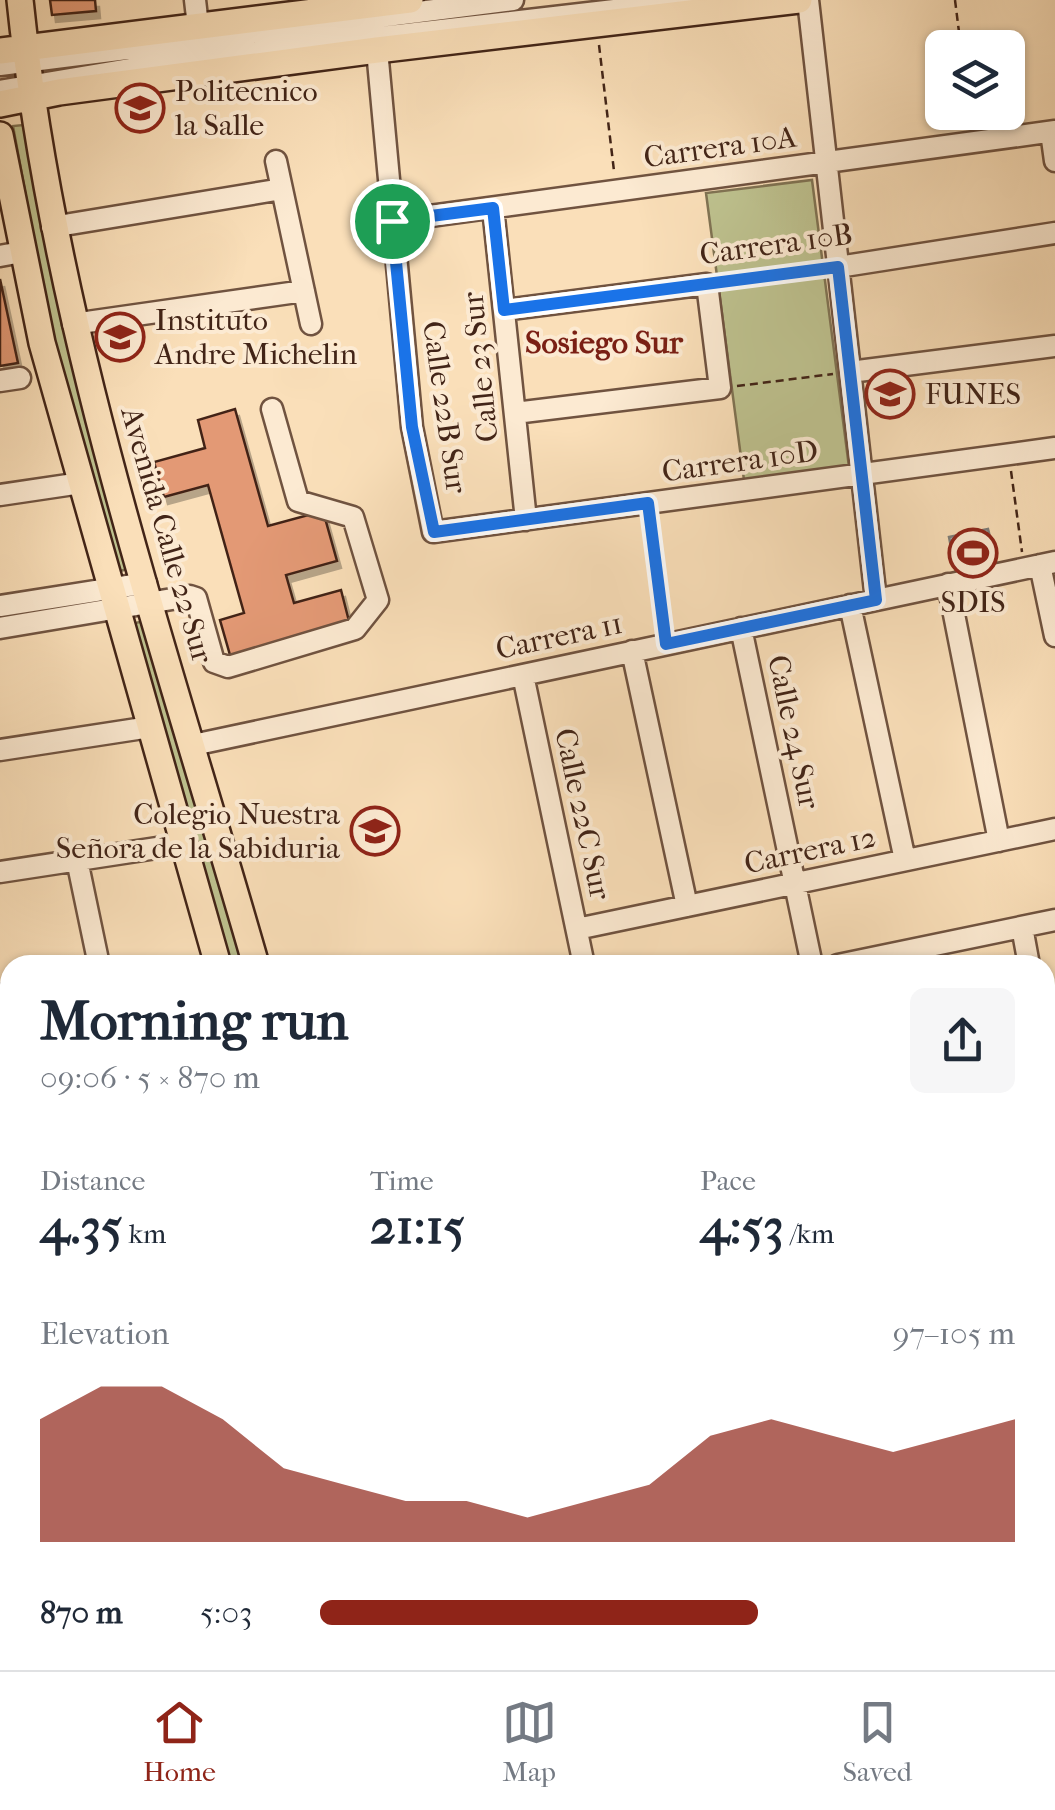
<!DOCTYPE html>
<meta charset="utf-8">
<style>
body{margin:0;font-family:"IM FELL French Canon",serif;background:#f6f6f7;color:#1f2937;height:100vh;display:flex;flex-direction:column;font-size:38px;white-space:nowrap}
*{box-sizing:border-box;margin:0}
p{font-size:32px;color:#747a83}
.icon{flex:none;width:55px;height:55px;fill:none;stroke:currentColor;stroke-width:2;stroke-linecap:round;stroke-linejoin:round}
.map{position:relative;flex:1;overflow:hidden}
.panel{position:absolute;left:0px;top:955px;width:1055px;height:715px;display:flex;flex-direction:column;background:#fff;border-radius:30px 30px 0 0;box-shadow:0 2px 8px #0004}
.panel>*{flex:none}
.tools{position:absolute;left:925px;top:30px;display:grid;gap:20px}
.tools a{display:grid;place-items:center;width:100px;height:100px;border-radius:15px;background:#fff;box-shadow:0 2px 8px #0004;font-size:50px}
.pin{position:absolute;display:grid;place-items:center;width:85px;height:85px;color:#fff;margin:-42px;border:5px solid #fff;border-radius:50%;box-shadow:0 2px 10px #0007}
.round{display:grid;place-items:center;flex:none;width:105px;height:105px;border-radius:15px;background:#f6f6f7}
.head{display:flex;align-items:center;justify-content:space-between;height:170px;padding:0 40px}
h1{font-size:55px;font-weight:800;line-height:75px}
.figures{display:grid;grid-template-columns:repeat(3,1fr);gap:15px;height:170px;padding:10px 40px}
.figures div{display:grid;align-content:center}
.figures b{font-size:50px;font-weight:800}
.figures small{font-size:28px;font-weight:400}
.figures p{font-size:28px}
.chart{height:280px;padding:20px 40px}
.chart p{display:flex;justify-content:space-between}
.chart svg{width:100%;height:180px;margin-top:10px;fill:#8f2418;opacity:.7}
ul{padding:0 40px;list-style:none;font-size:32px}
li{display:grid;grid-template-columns:160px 120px 1fr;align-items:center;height:75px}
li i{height:25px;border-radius:12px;background:#8f2418}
.menu{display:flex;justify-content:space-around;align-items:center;height:140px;border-top:2px solid #e0e1e3;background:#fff;font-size:28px;color:#747a83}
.menu a{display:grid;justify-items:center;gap:5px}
.menu .active{color:#8f2418}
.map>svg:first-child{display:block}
.green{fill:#bec28f;stroke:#807353;stroke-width:2.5}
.water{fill:#a4b9bb;stroke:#7d7d79;stroke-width:2.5}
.building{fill:#e39975;stroke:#422417;stroke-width:2.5;filter:url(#shadow)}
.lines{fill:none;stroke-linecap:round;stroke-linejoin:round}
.minor-casing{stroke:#705340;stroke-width:25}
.major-casing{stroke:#422417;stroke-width:30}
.path{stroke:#422417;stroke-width:2.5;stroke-dasharray:8 5;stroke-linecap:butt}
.minor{stroke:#fcead2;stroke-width:20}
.major{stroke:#fadfb9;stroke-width:25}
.route-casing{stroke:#fff;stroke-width:20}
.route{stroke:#1a73e8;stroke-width:12}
.labels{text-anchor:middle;stroke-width:8;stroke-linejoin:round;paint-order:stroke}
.poi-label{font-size:30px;fill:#422417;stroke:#fcead2;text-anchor:start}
.street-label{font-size:30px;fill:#422417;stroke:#fcead2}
.neighbourhood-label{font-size:32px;font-weight:bold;fill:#7a1f14;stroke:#fcead2}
</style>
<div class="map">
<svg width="1055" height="1670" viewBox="0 0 1055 1670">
<defs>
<filter id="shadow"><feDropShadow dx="4" dy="7" stdDeviation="0" flood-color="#0004"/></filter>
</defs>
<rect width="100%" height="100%" fill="#fadfb9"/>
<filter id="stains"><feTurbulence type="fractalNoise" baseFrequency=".002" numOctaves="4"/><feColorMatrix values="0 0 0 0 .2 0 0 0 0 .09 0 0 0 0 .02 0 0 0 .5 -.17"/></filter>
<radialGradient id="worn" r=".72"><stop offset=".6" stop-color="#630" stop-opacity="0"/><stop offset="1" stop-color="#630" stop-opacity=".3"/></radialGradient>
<path class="green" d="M 23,125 L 55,282 L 132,568 L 116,572 L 50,327 L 13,126 Z
M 812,180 L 849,467 L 744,480 L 706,193 Z
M 143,621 L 245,965 L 229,965 L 132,624 Z"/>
<path class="water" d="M 988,529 L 998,569 L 957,578 L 949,537 Z"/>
<path class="building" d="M 50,0 L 95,0 L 96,11 L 52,15 Z
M 0,279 L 18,363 L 0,366 Z
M 235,409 L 268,526 L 323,511 L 337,561 L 286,575 L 294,603 L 341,590 L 351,629 L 232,662 L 220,620 L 244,613 L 208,485 L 164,497 L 154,462 L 205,448 L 198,420 Z
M 10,1006 L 10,1104 L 0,1106 L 0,1008 Z
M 386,1660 L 388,1670 L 350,1670 L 349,1666 Z
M 504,1660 L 580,1660 L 556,1670 L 507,1670 Z
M 580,1660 L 636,1660 L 639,1670 L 559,1670 L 558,1666 Z"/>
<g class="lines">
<g class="minor-casing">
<path id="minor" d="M 195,0 L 198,26
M 808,0 L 876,600
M 377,50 L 412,427 L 433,532 L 1055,448
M 0,65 L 513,0
M 0,91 L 189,59 L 692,1
M 1051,132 L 1055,161
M 276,161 L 311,324
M 493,208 L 526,520
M 393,221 L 1055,131
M 52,227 L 282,189
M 0,256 L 22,252
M 838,267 L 1055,233
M 504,310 L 707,284 L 720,388 L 515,413
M 73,324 L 304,291
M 850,372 L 1055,346
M 0,381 L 20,378
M 0,495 L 81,483
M 1040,565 L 1055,636
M 948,584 L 999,841
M 850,605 L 905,860
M 0,606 L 146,583
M 0,628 L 190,596 L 196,598 L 214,662 L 228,667 L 355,629 L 378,600 L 353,517 L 298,501 L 272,409
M 741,628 L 812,965
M 632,651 L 687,906
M 523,675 L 584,965
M 193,745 L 1055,562
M 0,750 L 150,727
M 77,860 L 99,965
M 0,872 L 183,844
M 1022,927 L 1029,965
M 577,929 L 1055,829
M 838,965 L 1055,920
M 0,995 L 10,994
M 1045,1055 L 1055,1110
M 0,1117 L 10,1116
M 1045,1179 L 1055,1177
M 0,1219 L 10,1288
M 1045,1302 L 1055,1300
M 0,1360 L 10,1428
M 1045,1365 L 1055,1363
M 0,1488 L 10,1487
M 1045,1495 L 1055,1543
M 0,1540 L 10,1538
M 43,1660 L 45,1670
M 64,1660 L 65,1670
M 276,1660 L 279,1670
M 495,1660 L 498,1670
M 953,1660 L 955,1670
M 455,1666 L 475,1660
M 653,1670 L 702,1660"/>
</g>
<g class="major-casing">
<path id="major" d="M 20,0 C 54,330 165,647 256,965
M 0,51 L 410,0
M 0,104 L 59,92 L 377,50 L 799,0
M 0,135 L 42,343 L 218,965
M 416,1660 L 419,1670
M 454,1660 L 457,1670"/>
</g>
<path class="path" d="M 955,0 L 961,48
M 599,45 L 614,171
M 970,112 L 972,126
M 723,282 L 819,270
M 737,386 L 833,374
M 1011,471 L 1022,552
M 651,520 L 664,626
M 0,1513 L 10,1511"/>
<use href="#minor" class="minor"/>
<use href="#major" class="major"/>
</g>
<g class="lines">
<g class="route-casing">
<path id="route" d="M 493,208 L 504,310 L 838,267 L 876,600 L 666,644 L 648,503 L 434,532 L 412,427 L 392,221 Z"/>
</g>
<use href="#route" class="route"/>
</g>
<defs>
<g id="university-ring" transform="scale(2.5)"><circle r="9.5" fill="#fcead2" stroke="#8f2418" stroke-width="1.5"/><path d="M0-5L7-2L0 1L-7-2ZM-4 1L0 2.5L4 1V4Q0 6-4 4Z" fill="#8f2418"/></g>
<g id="school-ring" transform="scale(2.5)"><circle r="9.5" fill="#fcead2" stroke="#8f2418" stroke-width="1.5"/><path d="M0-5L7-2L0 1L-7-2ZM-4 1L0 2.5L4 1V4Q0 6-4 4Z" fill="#8f2418"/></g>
<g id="stadium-ring" transform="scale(2.5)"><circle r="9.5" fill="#fcead2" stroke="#8f2418" stroke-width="1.5"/><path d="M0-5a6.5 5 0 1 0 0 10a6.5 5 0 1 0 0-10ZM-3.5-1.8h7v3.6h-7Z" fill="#8f2418"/></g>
</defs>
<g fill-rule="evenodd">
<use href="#university-ring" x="140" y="108"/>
<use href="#university-ring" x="120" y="337"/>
<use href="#school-ring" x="890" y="394"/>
<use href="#stadium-ring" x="973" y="553"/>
<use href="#school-ring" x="375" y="831"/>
</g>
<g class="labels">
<g class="poi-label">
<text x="175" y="101">Politecnico<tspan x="175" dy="34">la Salle</tspan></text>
<text x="155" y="330">Instituto<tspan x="155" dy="34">Andre Michelin</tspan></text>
<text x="925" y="404">FUNES</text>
<text x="973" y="612" text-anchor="middle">SDIS</text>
<text x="340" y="824" text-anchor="end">Colegio Nuestra<tspan x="340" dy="34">Señora de la Sabiduria</tspan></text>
</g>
<g class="street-label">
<text transform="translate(720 147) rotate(-8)" y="10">Carrera 10A</text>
<text transform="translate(776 244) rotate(-8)" y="10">Carrera 10B</text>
<text transform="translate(480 367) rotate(-96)" y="10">Calle 23 Sur</text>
<text transform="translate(445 407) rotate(82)" y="10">Calle 22B Sur</text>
<text transform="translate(740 461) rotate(-8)" y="10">Carrera 10D</text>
<text transform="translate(167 535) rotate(74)" y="10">Avenida Calle 22 Sur</text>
<text transform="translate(559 636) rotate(-12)" y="10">Carrera 11</text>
<text transform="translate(794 732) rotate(78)" y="10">Calle 24 Sur</text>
<text transform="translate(583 814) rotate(78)" y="10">Calle 22C Sur</text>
<text transform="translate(810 850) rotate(-12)" y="10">Carrera 12</text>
</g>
<g class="neighbourhood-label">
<text x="604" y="353">Sosiego Sur</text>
</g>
</g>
<rect width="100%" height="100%" filter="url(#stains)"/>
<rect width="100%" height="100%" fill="url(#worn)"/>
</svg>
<div class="tools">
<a><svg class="icon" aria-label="layers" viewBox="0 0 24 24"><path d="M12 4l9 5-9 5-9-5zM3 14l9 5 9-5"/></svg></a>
</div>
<div class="pin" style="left:392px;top:221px;background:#1e9e55"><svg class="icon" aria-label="arrive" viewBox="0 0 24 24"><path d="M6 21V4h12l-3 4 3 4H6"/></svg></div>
<section class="panel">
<div class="head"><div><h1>Morning run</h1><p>09:06 · 5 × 870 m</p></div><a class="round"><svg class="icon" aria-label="share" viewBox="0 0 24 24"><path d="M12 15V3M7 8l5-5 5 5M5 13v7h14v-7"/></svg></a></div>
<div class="figures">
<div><p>Distance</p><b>4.35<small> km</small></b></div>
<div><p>Time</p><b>21:15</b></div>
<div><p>Pace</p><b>4:53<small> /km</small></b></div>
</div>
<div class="chart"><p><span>Elevation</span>97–105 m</p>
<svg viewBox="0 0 160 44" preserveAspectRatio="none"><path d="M0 44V14L10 6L20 6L30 14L40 26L50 30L60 34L70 34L80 38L90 34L100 30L110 18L120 14L130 18L140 22L150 18L160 14V44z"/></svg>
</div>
<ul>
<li><b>870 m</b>5:03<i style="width:63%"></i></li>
</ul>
</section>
</div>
<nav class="menu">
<a class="active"><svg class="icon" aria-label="home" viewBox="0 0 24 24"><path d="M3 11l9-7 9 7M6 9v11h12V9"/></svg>Home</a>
<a><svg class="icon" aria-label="map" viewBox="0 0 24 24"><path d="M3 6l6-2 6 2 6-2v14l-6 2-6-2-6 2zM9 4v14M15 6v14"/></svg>Map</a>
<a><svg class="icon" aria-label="saved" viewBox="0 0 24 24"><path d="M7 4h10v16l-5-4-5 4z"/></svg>Saved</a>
</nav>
